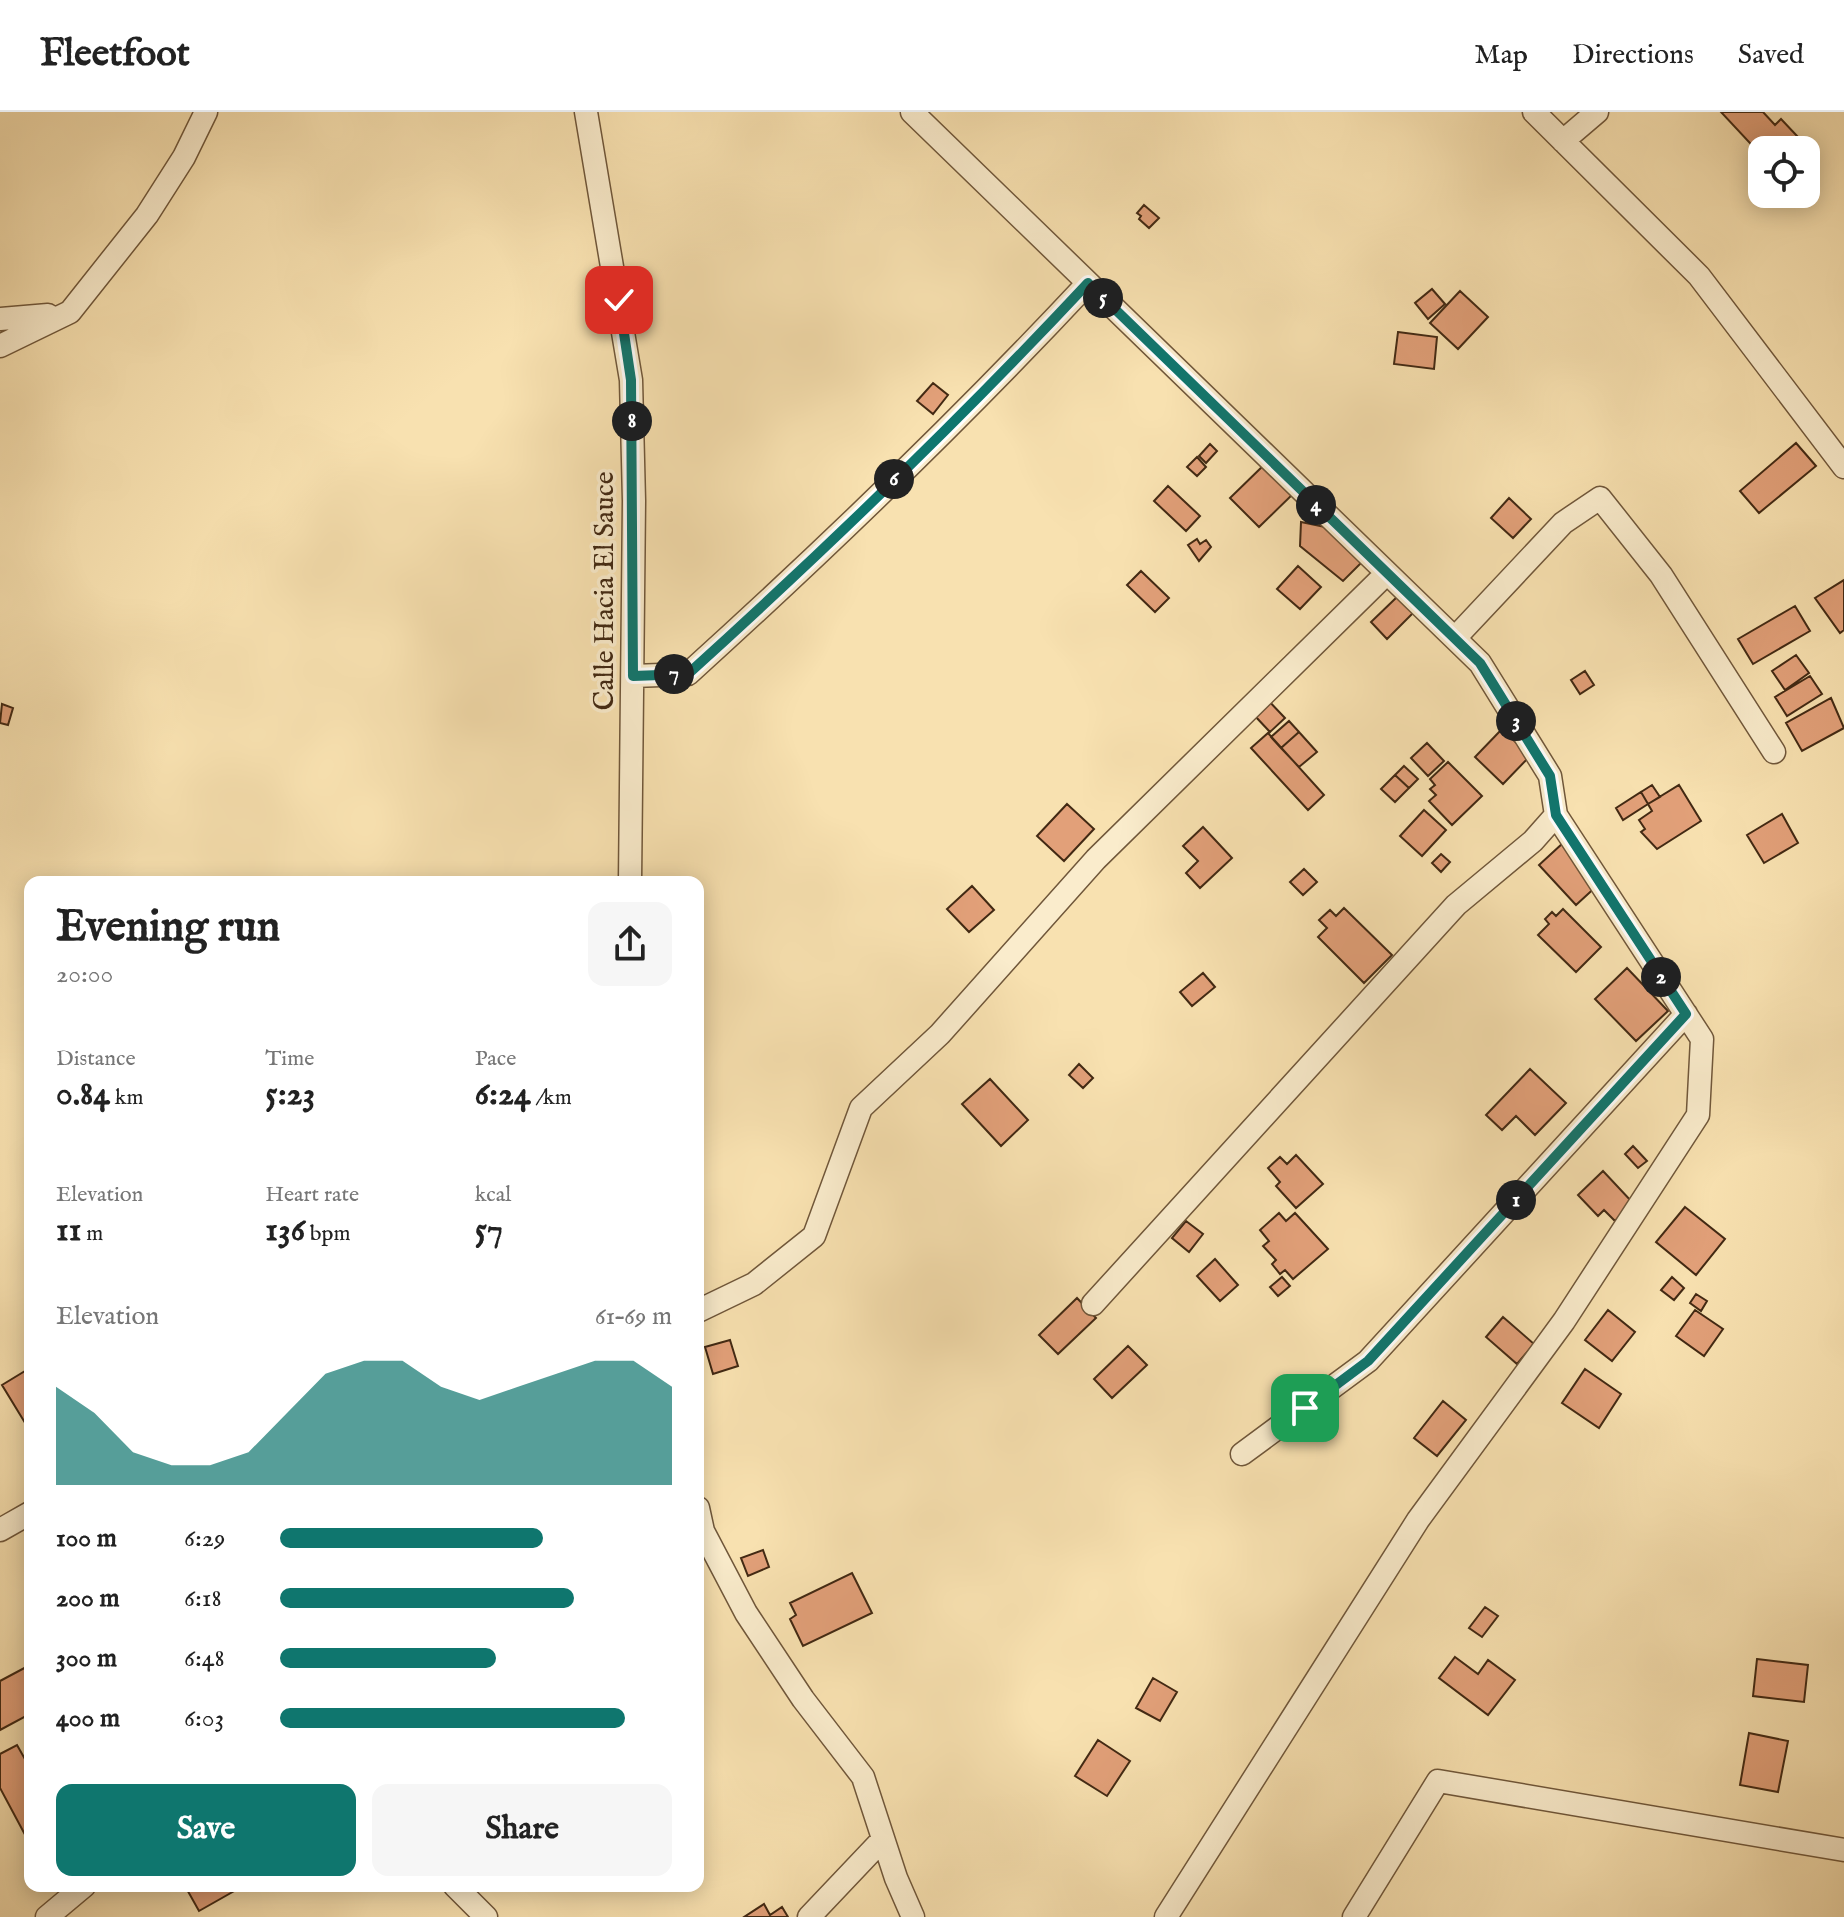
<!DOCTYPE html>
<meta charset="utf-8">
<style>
body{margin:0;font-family:"IM FELL English",serif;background:#f6f6f6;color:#222;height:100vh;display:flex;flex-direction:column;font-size:30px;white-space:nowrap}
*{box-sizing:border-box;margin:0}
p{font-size:26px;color:#767676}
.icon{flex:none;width:44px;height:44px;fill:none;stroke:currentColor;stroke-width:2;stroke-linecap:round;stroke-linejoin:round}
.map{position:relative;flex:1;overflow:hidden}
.sheet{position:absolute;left:24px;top:764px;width:680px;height:1016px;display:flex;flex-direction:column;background:#fff;border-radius:16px;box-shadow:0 4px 20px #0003}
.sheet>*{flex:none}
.fabs{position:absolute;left:1748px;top:24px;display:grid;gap:16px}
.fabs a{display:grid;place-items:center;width:72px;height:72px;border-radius:16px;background:#fff;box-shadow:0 4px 20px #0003;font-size:40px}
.pin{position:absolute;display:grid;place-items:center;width:68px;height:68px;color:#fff;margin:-34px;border-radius:16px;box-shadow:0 4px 12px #0006}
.km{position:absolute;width:40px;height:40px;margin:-20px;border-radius:50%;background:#222;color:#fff;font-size:22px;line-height:40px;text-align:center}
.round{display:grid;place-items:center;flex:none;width:84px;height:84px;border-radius:16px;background:#f6f6f6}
.overview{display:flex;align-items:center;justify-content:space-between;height:136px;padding:0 32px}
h1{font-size:44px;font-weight:700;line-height:60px}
.figures{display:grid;grid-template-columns:repeat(3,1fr);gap:12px;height:136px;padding:8px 32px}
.figures div{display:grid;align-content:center}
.figures b{font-size:34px;font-weight:700}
.figures small{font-size:22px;font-weight:400}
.figures p{font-size:22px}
.chart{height:224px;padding:16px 32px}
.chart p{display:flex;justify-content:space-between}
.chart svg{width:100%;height:144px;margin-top:8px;fill:#0f766e;opacity:.7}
.button{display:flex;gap:16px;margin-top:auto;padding:16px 32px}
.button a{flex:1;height:92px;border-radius:16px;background:#0f766e;color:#fff;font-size:32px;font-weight:700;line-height:92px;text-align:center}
.button a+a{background:#f6f6f6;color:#222}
ul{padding:0 32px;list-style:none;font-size:26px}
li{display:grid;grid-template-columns:128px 96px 1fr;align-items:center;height:60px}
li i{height:20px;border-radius:10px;background:#0f766e}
header{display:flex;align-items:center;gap:48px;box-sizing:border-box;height:112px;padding:0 40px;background:#fff;border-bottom:2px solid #e0e0e0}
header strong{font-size:38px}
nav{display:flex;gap:44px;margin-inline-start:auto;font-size:28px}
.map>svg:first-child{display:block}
.building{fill:#e2a079;stroke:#422913;stroke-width:2}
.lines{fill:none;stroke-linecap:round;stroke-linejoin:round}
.minor-casing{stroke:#70573a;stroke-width:25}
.minor{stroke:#faeccc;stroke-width:22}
.route-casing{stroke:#fff;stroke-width:16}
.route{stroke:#0f766e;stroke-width:10}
.labels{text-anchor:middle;stroke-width:7;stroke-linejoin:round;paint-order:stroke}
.street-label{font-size:28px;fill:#422913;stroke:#faeccc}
</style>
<header>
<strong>Fleetfoot</strong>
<nav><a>Map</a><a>Directions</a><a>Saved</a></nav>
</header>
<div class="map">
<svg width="1844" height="1805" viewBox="0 0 1844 1805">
<rect width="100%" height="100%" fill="#f8e1b0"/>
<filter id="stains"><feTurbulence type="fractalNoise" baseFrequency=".0025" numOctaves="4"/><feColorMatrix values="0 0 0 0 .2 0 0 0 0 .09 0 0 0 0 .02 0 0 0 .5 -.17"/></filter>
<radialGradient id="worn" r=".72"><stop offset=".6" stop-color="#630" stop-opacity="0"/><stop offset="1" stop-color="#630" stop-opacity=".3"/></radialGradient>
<path class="building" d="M 1721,0 L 1763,0 L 1775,13 L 1781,7 L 1798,25 L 1784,38 L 1762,38 L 1762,44 Z
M 1144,93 L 1159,106 L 1149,116 L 1139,107 L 1141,104 L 1137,101 Z
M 1432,177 L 1445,192 L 1428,207 L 1415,191 Z
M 1460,179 L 1488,205 L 1458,237 L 1430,211 Z
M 1398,220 L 1437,225 L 1434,257 L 1394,252 Z
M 933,271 L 948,283 L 933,302 L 917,289 Z
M 1796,331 L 1816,354 L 1759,401 L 1740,379 Z
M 1210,332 L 1217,339 L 1206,351 L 1199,344 Z
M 1197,345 L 1206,355 L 1197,364 L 1187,355 Z
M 1266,351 L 1295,380 L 1259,415 L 1230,386 Z
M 1168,374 L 1200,404 L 1186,419 L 1154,389 Z
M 1509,386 L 1531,407 L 1513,426 L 1491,406 Z
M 1301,410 L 1325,415 L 1362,450 L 1343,469 L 1300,434 Z
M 1197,427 L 1200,432 L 1206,428 L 1211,435 L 1199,449 L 1188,433 Z
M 1298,454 L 1321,475 L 1300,497 L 1277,477 Z
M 1141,459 L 1169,486 L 1155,500 L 1127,473 Z
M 1844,468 L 1844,518 L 1840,521 L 1815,486 Z
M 1397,485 L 1413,501 L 1387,527 L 1371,510 Z
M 1795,494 L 1810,519 L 1753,552 L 1738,527 Z
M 1796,543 L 1809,561 L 1785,578 L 1772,559 Z
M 1585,559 L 1594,573 L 1580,582 L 1571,568 Z
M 1810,564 L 1822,582 L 1787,604 L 1775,585 Z
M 1266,586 L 1285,606 L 1270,620 L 1255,604 Z
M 1831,586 L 1844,616 L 1802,639 L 1786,611 Z
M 2,592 L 13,596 L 8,613 L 0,611 Z
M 1289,609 L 1299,620 L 1281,636 L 1271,625 Z
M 1502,617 L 1530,644 L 1503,672 L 1475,645 Z
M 1299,620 L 1317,640 L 1299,655 L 1281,636 Z
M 1268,621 L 1324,683 L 1308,698 L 1251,636 Z
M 1427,631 L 1444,649 L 1428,664 L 1411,646 Z
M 1448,650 L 1482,684 L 1452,713 L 1429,689 L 1436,683 L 1430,677 L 1435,673 L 1430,667 Z
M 1404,654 L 1418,667 L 1409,676 L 1395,663 Z
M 1395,663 L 1409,676 L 1395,690 L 1381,677 Z
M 1652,673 L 1660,685 L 1648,692 L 1641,680 Z
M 1679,673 L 1701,709 L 1657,737 L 1641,720 L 1645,717 L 1639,708 L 1652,699 L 1648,692 Z
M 1641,680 L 1648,692 L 1623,708 L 1616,696 Z
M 1067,692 L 1094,717 L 1064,749 L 1037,724 Z
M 1424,698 L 1446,718 L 1422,744 L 1400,724 Z
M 1782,702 L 1798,731 L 1764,751 L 1747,723 Z
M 1203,715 L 1232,746 L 1200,776 L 1186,761 L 1198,749 L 1183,734 Z
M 1563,731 L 1600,771 L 1576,793 L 1539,753 Z
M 1441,742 L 1450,750 L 1441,760 L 1432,751 Z
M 1304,757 L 1317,770 L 1303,783 L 1290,770 Z
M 972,774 L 994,798 L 969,820 L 947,797 Z
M 1344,796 L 1392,843 L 1364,871 L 1318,825 L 1327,816 L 1319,808 L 1330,798 L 1336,804 Z
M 1563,797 L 1601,835 L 1576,860 L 1538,823 L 1549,812 L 1545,807 L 1552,800 L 1556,804 Z
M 1627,856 L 1668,899 L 1636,929 L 1595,887 Z
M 1203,861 L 1215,875 L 1192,894 L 1180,880 Z
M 1079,952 L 1093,966 L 1083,976 L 1069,963 Z
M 1530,957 L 1566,991 L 1535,1023 L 1516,1004 L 1502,1018 L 1486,1003 Z
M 990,967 L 1028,1008 L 1001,1034 L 962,992 Z
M 1633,1034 L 1647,1049 L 1638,1056 L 1625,1042 Z
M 1296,1043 L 1323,1072 L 1296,1096 L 1276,1074 L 1280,1070 L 1268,1056 L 1280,1045 L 1287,1052 Z
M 1603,1059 L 1633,1091 L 1615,1109 L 1604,1098 L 1598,1104 L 1578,1083 Z
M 1685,1095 L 1725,1127 L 1696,1163 L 1656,1130 Z
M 1279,1101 L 1286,1109 L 1295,1101 L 1328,1137 L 1293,1167 L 1285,1158 L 1280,1162 L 1272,1152 L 1276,1148 L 1263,1134 L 1269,1129 L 1260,1118 Z
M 1186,1109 L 1203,1122 L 1189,1140 L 1172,1126 Z
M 1215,1147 L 1238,1173 L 1220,1189 L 1197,1164 Z
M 1282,1165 L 1290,1174 L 1278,1184 L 1270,1175 Z
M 1672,1165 L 1684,1176 L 1674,1188 L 1661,1178 Z
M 1696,1182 L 1707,1189 L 1701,1199 L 1690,1191 Z
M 1077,1186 L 1096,1206 L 1058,1242 L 1039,1223 Z
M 1608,1198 L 1635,1220 L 1612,1249 L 1585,1228 Z
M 1695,1198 L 1723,1217 L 1704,1244 L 1676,1224 Z
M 1503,1205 L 1534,1232 L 1517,1252 L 1486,1225 Z
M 730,1228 L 738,1254 L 713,1262 L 705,1235 Z
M 1128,1234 L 1147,1253 L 1112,1286 L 1094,1267 Z
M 30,1256 L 30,1319 L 2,1273 Z
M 1585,1257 L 1621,1282 L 1599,1316 L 1562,1291 Z
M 1443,1289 L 1466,1308 L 1437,1344 L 1414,1326 Z
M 763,1438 L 769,1455 L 748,1464 L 741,1446 Z
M 852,1461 L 872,1501 L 803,1534 L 790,1507 L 796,1503 L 790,1491 Z
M 1485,1495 L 1498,1504 L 1482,1525 L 1469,1516 Z
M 1455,1545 L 1478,1562 L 1488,1548 L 1515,1568 L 1488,1603 L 1439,1566 Z
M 1757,1547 L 1808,1553 L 1804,1590 L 1753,1584 Z
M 30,1553 L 30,1602 L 0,1618 L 0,1569 Z
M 1153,1566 L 1177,1580 L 1160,1609 L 1136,1596 Z
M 1749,1621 L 1788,1629 L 1778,1680 L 1740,1673 Z
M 1098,1628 L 1130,1649 L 1107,1684 L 1075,1664 Z
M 17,1633 L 30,1656 L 30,1732 L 0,1676 L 0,1642 Z
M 185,1774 L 243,1774 L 199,1799 Z
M 764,1792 L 770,1803 L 782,1795 L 788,1805 L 744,1805 Z"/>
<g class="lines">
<g class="minor-casing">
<path id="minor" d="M 586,0 L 631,268 L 634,389 L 630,770
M 912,0 L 1480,551 L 1550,664 L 1556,703 L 1533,729 L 1456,793 L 1093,1192
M 1534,0 L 1699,164 L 1844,355
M 1563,29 L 1597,0
M 0,207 L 48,203
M 0,234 L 70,200 L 147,103 L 184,45 L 206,0
M 1455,526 L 1563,411 L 1600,386 L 1661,463 L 1774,640
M 633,564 L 688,562 C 826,437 961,307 1088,171
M 698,1199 L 754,1172 L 814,1124 L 861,996 L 940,922 L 1096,747 L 1387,461
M 1242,1342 L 1368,1249 L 1686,902
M 698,1396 L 703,1419 L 746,1501 L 803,1587 L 863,1665 L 896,1766 L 913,1805
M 0,1418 L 30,1401
M 455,1774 L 486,1805
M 47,1805 L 84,1774
M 809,1805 L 883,1727
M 1166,1805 L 1418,1408 L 1564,1209 L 1698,1003 L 1702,927 L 1556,703
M 1354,1805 L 1438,1669 L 1844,1738"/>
</g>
<use href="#minor" class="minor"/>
</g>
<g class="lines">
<g class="route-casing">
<path id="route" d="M 619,188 L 631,268 L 633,564 L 688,562 C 826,437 961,307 1088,171 L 1480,551 L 1550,664 L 1556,703 L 1686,902 L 1368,1249 L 1305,1296"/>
</g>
<use href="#route" class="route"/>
</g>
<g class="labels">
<g class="street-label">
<text transform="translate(603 479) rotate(-90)" y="10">Calle Hacia El Sauce</text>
</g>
</g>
<rect width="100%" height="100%" filter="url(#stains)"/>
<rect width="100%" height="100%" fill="url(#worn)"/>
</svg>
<div class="fabs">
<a><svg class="icon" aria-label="locate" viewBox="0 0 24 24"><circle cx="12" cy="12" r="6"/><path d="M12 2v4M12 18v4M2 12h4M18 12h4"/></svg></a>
</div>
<div class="pin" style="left:1305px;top:1296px;background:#1e9e55"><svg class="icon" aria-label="arrive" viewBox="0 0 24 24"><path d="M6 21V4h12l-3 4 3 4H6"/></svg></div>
<div class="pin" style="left:619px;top:188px;background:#d93025"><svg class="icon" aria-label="check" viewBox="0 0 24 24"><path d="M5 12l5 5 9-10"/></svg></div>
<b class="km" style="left:1516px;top:1088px">1</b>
<b class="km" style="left:1661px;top:865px">2</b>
<b class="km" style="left:1516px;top:609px">3</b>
<b class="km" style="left:1316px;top:393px">4</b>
<b class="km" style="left:1103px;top:186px">5</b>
<b class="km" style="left:894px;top:367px">6</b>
<b class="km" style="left:674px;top:562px">7</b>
<b class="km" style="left:632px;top:309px">8</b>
<section class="sheet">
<div class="overview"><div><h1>Evening run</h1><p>20:00</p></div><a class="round"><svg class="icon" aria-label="share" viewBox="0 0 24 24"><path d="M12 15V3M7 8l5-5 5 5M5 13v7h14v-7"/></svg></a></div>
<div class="figures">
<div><p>Distance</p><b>0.84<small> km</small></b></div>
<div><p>Time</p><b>5:23</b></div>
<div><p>Pace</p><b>6:24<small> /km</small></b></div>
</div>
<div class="figures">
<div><p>Elevation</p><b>11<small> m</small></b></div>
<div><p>Heart rate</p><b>136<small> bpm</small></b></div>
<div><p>kcal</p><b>57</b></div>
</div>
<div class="chart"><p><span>Elevation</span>61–69 m</p>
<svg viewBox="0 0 160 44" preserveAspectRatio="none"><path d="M0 44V14L10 22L20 34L30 38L40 38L50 34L60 22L70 10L80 6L90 6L100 14L110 18L120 14L130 10L140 6L150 6L160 14V44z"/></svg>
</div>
<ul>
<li><b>100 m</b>6:29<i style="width:67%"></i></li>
<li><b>200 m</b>6:18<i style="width:75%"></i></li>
<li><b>300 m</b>6:48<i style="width:55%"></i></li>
<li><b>400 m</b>6:03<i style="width:88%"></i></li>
</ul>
<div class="button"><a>Save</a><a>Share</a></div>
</section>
</div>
